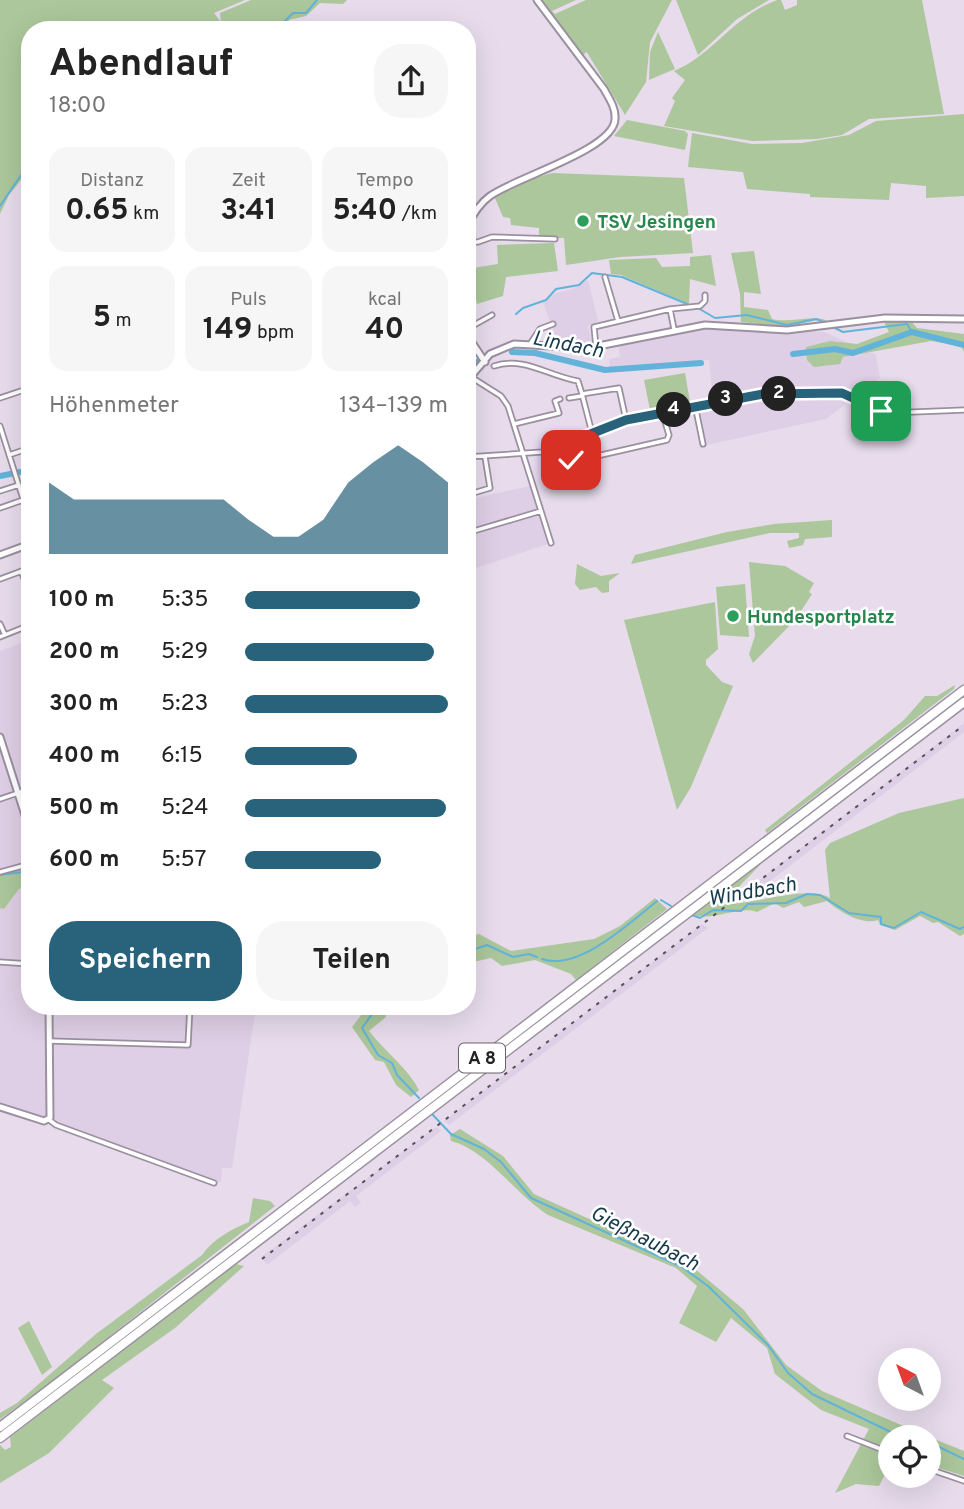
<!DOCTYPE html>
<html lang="de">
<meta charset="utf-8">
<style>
body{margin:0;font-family:Overpass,sans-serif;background:#f6f6f6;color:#222;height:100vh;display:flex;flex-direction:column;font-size:26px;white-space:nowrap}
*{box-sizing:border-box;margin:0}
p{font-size:23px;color:#767676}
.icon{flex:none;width:38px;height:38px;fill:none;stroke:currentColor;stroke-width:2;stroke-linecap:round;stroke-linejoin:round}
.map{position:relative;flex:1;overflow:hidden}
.side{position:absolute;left:21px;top:21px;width:455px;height:994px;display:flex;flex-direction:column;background:#fff;border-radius:28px;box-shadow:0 7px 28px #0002}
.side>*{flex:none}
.needle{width:46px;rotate:319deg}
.tools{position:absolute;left:878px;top:1348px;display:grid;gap:14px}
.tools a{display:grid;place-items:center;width:63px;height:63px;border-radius:50%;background:#fff;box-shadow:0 7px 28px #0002;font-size:35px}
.pin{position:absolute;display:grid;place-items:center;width:60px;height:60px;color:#fff;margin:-30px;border-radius:14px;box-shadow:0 4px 10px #0006}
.km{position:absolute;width:35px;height:35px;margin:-18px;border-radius:50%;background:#222;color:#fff;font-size:19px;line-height:35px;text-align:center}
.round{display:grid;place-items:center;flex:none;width:74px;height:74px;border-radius:28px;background:#f6f6f6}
.overview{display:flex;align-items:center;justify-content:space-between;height:119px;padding:0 28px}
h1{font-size:38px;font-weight:700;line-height:52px}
.figures{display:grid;grid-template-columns:repeat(3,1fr);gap:10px;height:119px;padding:7px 28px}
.figures div{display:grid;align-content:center;border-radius:18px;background:#f6f6f6;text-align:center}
.figures b{font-size:30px;font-weight:700}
.figures small{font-size:19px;font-weight:400}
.figures p{font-size:19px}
.chart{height:196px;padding:14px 28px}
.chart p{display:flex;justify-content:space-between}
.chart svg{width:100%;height:126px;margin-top:7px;fill:#28637b;opacity:.7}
.primary-button{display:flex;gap:14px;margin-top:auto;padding:14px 28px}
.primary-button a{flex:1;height:80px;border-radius:28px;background:#28637b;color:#fff;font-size:28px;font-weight:700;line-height:80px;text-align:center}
.primary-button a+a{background:#f6f6f6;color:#222}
ul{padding:0 28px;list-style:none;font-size:23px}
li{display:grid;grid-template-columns:112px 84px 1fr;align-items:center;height:52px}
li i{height:18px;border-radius:9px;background:#28637b}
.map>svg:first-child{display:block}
.built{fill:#dfcfe6}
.green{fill:#acc79b}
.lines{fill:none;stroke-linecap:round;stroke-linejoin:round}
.stream{stroke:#62b3da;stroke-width:2}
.river{stroke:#62b3da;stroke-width:6}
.street-casing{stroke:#9b90a0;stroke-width:7}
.secondary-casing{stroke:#9b90a0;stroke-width:9}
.highway-casing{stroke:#9b90a0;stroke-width:11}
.street{stroke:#fff;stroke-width:3.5}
.secondary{stroke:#fff;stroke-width:5}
.highway{stroke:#fff;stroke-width:8}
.rail{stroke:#57515a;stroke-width:2;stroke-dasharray:3.5 7;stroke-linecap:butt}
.route-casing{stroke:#fff;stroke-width:14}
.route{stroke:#28637b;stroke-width:9}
.leisure-dot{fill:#2e9e5b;stroke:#fff;stroke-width:2.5}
.labels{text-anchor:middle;stroke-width:5;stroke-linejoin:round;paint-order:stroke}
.shield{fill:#fff;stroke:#666367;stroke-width:2}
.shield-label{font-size:18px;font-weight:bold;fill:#242026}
.leisure-label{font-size:19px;font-weight:bold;fill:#27864d;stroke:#fff;text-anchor:start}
.water-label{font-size:21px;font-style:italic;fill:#173b4c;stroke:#fff}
</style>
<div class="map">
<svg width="964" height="1509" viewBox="0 0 964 1509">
<rect width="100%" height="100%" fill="#e7dbec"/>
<path class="built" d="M 588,280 L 598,321 L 588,326 L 592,344 L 558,343 L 543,303 L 556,293 L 573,289 Z
M 723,329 L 824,332 L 876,355 L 880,378 L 826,419 L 706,445 L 699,406 L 726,400 L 725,397 L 713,399 L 709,360 L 610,368 L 609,359 L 620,357 L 618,345 L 680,331 Z
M 534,485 L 551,543 L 467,571 L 467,500 Z
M 30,640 L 30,864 L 0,872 L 0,651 Z
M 964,723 L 964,732 L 739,905 L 732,901 Z
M 30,886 L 30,1006 L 256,1006 L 232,1168 L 222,1168 L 221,1182 L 214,1183 L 0,1107 L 0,908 L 4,909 L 19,889 Z
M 702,924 L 708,928 L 449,1125 L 444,1121 Z
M 436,1127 L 441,1131 L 356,1196 L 361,1203 L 355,1207 L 350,1201 L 267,1265 L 261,1257 Z"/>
<path class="green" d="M 0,0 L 245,0 L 214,13 L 221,22 L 220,13 L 251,0 L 347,0 L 343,4 L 320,3 L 306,16 L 289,20 L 289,30 L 30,30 L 30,169 L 9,195 L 0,214 Z
M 538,0 L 576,0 L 552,11 L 555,14 L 586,0 L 672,0 L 650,42 L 646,82 L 625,115 L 588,54 L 586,52 L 582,57 Z
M 676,0 L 769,0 L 737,19 L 698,55 Z
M 777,0 L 781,0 L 785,10 L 797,5 L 797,0 L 922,0 L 944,114 L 869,119 L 842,135 L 817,139 L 752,141 L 664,126 L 675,101 L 672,98 L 685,80 L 674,71 C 714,54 733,16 777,0 Z
M 658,32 L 675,69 L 649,80 L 650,52 Z
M 964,114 L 964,196 L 926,198 L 926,186 L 891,183 L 889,200 L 810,197 L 810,194 L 747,189 L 743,172 L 688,167 L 692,133 L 752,144 L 802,143 L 849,135 L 876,121 Z
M 627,120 L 685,131 L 688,134 L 685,150 L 614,136 Z
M 552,173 L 684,178 L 693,253 L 620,257 L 566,265 L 564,238 L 539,239 L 539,228 L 511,225 L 510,218 L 503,217 L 495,198 L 525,181 Z
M 554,243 L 558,271 L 506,277 L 503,296 L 477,304 L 472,284 L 467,284 L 467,269 L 498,264 L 497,245 Z
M 754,251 L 761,294 L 744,292 L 744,307 L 768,310 L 772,319 C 793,324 817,313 829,322 L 817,320 L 786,327 L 741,322 L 740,294 L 731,253 Z
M 711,255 L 716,286 L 690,279 L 689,304 L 621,275 L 611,274 L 609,260 L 656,258 L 662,267 L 690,266 L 690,257 Z
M 884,322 L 912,322 L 917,328 L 964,334 L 964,352 L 961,346 L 931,341 L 843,357 L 840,364 L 814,367 L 807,360 L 806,347 L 830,341 L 857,344 L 889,332 Z
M 685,373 L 690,402 L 650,410 L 644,380 Z
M 832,520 L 832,537 L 805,539 L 803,545 L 789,548 L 787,541 L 799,538 L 799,533 L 770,533 L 631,564 L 635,555 L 727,532 L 774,524 Z
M 749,562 L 785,566 L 814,583 L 809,592 L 812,594 L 796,619 L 753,663 L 749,654 L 755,636 Z
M 577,564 L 601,576 L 620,573 L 609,581 L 609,592 L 602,593 L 596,587 L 580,590 L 575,584 Z
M 745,584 L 749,637 L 720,635 L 716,587 Z
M 715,602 L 718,649 L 706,660 L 706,665 L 722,682 L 733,686 L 691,787 L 677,810 L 624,620 Z
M 955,685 L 954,689 L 767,833 L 765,830 L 904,720 L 925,696 L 937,696 Z
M 964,798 L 964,934 L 960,936 L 938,922 L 933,923 L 920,916 L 895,930 L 880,925 L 878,920 C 862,926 837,910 827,901 L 804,907 L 799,902 L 783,908 L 775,903 L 757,912 C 742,905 713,921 694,915 L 768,857 L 722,904 C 751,906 807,884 830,898 L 825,850 L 830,843 L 899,813 Z
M 30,864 L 30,886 L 19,889 L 4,909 L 0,908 L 0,872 Z
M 655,898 L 667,909 L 576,980 L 571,974 L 535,960 L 502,966 L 491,958 L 473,962 L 467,970 L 467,937 L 479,934 L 511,951 L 594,939 L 620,926 Z
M 368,1006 L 385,1006 L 386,1017 L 369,1031 C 385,1052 407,1067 419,1090 L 411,1097 L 396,1085 L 384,1062 L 375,1060 L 352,1027 Z
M 460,1129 L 503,1156 L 534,1194 L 689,1264 L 743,1309 L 786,1365 L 822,1391 L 929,1437 L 891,1437 L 891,1463 L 879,1486 L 856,1484 L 835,1493 L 869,1429 L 821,1410 L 775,1374 L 767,1348 L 731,1318 L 716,1342 L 679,1323 L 697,1286 L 676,1268 L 548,1215 C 515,1194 487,1150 451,1141 L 450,1135 Z
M 253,1198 L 270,1201 L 275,1206 L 45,1387 L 0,1419 L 0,1413 L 17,1403 L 96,1334 L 202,1255 C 213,1239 232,1229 249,1222 Z
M 236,1264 L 244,1266 L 175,1328 L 102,1380 L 114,1388 L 49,1453 L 0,1483 L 0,1445 L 5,1450 L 11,1447 L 10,1437 Z
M 29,1321 L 52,1367 L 42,1375 L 18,1328 Z
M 929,1437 L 964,1451 L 964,1476 L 929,1465 Z"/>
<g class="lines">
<path class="stream" d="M 217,30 L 225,22 L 237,30
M 286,30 L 285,21 L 293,13 L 306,13 L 317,0
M 0,206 L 30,162
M 698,308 L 715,318 L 747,315 L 787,325 L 816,319 L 826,323
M 516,314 L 523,308 L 546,300 L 556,289 L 579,285 L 592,273 L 622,277 L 687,304
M 831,326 L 843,332 L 907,324 L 912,332
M 0,875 L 30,871
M 661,900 L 671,906
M 692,915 L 700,918 L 713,910 L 741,911 L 748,904 L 786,903 L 807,894 L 820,895 L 849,913 L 881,917 L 881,924 L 894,928 L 921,912 L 960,929 L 964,927
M 467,957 L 475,949 L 487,945 L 513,957 L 529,954 L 537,957
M 542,959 C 578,972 631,922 657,901
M 378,1006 L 362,1028 L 378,1055 L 392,1063 L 397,1075 L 419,1098
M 432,1114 L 451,1134 L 484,1149 L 501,1162 L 531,1198 L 682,1267 L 708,1286 L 768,1345 L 788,1373 L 812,1394 L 899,1436 L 910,1437
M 929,1442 L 964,1459"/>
<path class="river" d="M 512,352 L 535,353 L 605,370 L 701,363
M 793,354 L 835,349 L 853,353 L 912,332 L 964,345
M 467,368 L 477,362
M 0,476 L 30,470"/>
<g class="street-casing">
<path id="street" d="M 467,242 L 478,242 L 492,237 L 555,239
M 605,277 L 618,321
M 670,309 L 674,329
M 467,329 L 492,315
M 530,344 L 540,329 L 553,324
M 596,347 L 594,327 L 670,309 L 700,306 L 705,301 L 705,295
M 467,356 L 476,350
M 494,366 C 524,356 548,376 578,381 L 582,394 L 619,388 L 626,420
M 471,377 L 501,396 L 508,406 L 551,543
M 582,394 L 592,433
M 0,398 L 30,388
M 569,398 L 582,396
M 695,405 L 703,444
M 514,424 L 559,413 L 555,401 L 560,399
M 0,426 L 30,521
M 565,445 L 571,460 L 575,461 L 667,440 L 669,435 L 662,412
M 9,455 L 30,448
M 467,457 L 542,452 L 626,420 L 763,394 L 842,393 L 888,413 L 964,410
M 0,491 L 19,485
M 467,495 L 490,488 L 485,457
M 0,508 L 23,500
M 467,533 L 541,511
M 21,571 L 30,593
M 0,579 L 30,568
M 0,624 L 5,635
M 0,637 L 30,625
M 0,799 L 30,789
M 0,872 L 30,864
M 0,962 L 30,964
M 184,1006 L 190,1012
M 50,1041 L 188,1045 L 190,1006
M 48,1119 L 56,1125 L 214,1183
M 847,1436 L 891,1453
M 929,1469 L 964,1481"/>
</g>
<g class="secondary-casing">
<path id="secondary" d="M 467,226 C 473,214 479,204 490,196 C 516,177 614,150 615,119 C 616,108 609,98 604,89 L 537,0
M 467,335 L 485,362
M 467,381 L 490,354 L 514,344 L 588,348 L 705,325 L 787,330 L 885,318 L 964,319
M 0,555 L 30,544
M 0,737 L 30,831
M 0,1107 L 44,1121 L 50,1118 L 49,1006"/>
</g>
<g class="highway-casing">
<path id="highway" d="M 0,1427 L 964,690
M 0,1438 L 964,702"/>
</g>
<use href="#street" class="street"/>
<use href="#secondary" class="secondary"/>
<use href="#highway" class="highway"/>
<path class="rail" d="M 262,1259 L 964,725"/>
</g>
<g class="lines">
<g class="route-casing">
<path id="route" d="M 571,460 L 565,444 L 626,420 L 763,394 L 842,393 L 881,411"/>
</g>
<use href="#route" class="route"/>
</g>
<g class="leisure-dot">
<circle cx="583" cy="221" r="7"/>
<circle cx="733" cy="616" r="7"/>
</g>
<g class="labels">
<rect class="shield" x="459" y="1043.5" width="46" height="29" rx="5"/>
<g class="shield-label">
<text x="482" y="1064">A 8</text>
</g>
<g class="leisure-label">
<text x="597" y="228">TSV Jesingen</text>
<text x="747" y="623">Hundesportplatz</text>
</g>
<g class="water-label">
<text transform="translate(568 344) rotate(11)" y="7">Lindach</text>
<text transform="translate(752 891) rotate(-10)" y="7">Windbach</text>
<text transform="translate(645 1238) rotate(27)" y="7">Gießnaubach</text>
</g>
</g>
</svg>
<div class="tools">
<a><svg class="needle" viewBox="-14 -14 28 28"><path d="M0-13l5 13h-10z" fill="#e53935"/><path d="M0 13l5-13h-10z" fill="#767676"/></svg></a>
<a><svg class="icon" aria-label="locate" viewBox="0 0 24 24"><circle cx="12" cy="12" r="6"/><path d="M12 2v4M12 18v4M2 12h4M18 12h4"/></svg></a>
</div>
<div class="pin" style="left:881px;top:411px;background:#1e9e55"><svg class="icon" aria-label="arrive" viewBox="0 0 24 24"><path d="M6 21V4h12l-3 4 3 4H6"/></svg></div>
<div class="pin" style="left:571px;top:460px;background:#d93025"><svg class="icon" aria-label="check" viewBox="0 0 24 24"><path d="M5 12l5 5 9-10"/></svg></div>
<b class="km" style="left:779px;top:394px">2</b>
<b class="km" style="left:726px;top:399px">3</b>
<b class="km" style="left:674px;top:410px">4</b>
<section class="side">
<div class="overview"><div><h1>Abendlauf</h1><p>18:00</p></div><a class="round"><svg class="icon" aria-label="share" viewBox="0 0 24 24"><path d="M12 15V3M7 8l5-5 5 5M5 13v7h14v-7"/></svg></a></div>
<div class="figures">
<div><p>Distanz</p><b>0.65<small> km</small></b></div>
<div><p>Zeit</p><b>3:41</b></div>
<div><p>Tempo</p><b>5:40<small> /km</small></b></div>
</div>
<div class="figures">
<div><b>5<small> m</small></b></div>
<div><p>Puls</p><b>149<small> bpm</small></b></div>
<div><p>kcal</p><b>40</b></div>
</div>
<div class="chart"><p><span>Höhenmeter</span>134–139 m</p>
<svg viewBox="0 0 160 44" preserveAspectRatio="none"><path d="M0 44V19L10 25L20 25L30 25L40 25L50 25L60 25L70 25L80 32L90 38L100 38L110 32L120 19L130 12L140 6L150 12L160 19V44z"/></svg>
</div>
<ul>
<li><b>100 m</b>5:35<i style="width:86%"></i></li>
<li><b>200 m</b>5:29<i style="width:93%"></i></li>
<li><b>300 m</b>5:23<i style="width:100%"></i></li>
<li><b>400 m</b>6:15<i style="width:55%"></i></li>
<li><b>500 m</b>5:24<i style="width:99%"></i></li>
<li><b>600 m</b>5:57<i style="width:67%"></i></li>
</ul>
<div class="primary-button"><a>Speichern</a><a>Teilen</a></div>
</section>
</div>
